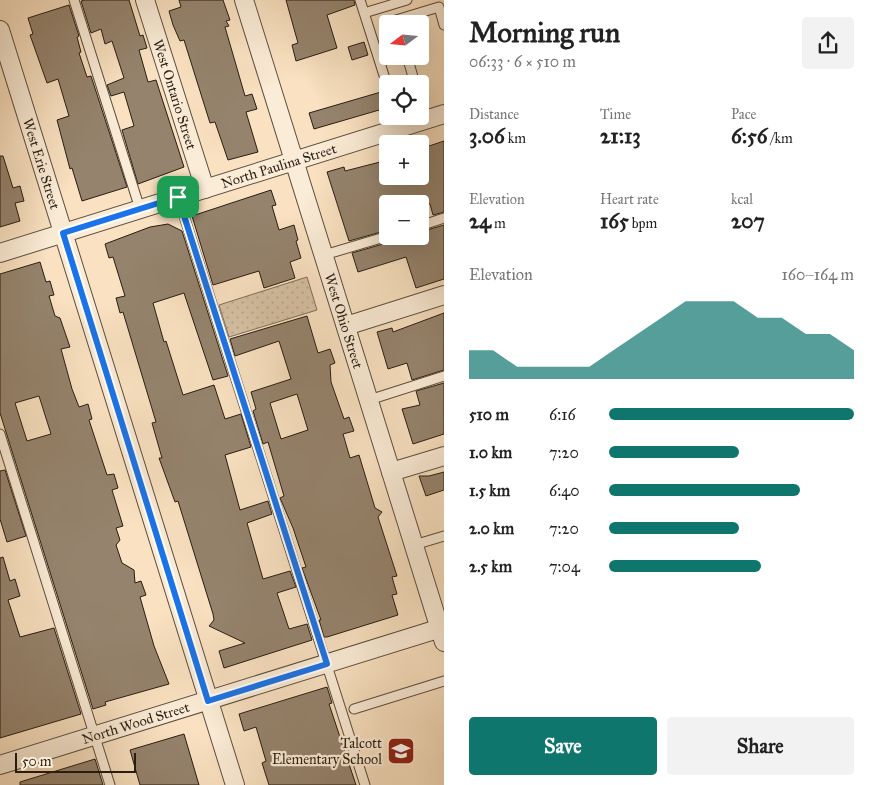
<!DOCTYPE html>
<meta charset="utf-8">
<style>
body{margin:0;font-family:"IM FELL Great Primer",serif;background:#f2f2f2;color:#222;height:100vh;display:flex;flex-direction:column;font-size:19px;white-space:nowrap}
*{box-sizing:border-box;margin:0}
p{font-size:16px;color:#767676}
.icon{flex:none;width:28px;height:28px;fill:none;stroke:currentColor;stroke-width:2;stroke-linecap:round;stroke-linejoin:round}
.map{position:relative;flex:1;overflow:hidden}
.side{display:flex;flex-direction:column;background:#fff;width:435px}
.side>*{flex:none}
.needle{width:32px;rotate:254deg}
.fabs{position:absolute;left:379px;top:15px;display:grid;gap:10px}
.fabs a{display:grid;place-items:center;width:50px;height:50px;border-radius:5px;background:#fff;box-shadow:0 5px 20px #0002;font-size:25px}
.scale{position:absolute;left:15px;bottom:12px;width:121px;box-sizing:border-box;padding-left:5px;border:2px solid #281d11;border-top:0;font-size:14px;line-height:18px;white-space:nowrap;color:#281d11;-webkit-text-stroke:4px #fbecd7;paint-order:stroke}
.pin{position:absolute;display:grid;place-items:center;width:42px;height:42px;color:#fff;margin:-21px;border-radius:10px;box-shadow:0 2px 8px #0006}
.round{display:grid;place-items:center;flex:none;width:52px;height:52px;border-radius:5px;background:#f2f2f2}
.summary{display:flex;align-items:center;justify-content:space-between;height:85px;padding:0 25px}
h1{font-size:28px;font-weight:700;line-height:38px}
.stats{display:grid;grid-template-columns:repeat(3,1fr);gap:8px;height:85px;padding:5px 25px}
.stats div{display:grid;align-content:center}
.stats b{font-size:21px;font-weight:700}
.stats small{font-size:14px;font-weight:400}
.stats p{font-size:14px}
.chart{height:140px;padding:10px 25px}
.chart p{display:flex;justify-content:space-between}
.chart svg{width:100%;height:90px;margin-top:5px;fill:#0f766e;opacity:.7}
.button{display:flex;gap:10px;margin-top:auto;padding:10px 25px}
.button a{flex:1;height:58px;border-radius:5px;background:#0f766e;color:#fff;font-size:20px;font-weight:700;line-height:58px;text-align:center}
.button a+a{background:#f2f2f2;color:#222}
ul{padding:0 25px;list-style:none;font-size:16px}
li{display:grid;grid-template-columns:80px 60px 1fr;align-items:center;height:38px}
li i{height:12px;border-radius:6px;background:#0f766e}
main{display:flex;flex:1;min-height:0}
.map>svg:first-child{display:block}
.garden{fill:url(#garden-dots);stroke:#7e6e5a}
.building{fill:#95836d;stroke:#281d11;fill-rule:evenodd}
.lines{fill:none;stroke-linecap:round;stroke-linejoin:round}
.service-casing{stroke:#5c4e3d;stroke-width:11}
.minor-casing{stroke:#5c4e3d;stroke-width:20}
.service{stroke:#fbecd7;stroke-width:9}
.minor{stroke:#fbecd7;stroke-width:18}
.route-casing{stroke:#fff;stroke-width:10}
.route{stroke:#1a73e8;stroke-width:6}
.labels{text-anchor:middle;stroke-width:4.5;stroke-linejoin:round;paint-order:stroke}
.street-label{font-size:14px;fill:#281d11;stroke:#fbecd7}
.poi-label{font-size:14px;fill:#281d11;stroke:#fbecd7;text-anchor:end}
</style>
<main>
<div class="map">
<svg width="444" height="785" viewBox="0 0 444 785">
<defs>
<pattern id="garden-dots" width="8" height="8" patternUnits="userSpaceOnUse" patternTransform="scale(1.25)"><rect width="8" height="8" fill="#d5c0a3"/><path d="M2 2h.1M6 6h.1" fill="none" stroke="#b7a58b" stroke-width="1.8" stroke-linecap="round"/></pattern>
</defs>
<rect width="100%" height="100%" fill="#f9e1c1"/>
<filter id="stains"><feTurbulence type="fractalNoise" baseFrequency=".004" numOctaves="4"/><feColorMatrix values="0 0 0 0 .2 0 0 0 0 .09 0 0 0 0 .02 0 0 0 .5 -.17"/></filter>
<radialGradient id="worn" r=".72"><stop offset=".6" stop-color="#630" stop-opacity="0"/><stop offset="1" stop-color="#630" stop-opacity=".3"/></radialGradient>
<path class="garden" d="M 307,277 L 317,310 L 229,337 L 219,305 Z"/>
<path class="building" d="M 85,0 L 129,0 L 140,36 L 143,35 L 147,48 L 139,50 L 148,82 L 156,80 L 184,167 L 138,184 L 122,130 L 134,126 L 124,92 L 111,96 L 107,85 L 124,78 L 112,41 L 105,44 L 101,29 L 91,33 L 81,1 Z
M 179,0 L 223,0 L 230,20 L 226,21 L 229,26 L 225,27 L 245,96 L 252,94 L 257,109 L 246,112 L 258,152 L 228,160 L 215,122 L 210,123 L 184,40 L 180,41 L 173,25 L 169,11 L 181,7 Z
M 286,0 L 354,0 L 355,5 L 327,15 L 337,48 L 296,61 L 292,45 L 298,43 Z
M 69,5 L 79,36 L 77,37 L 81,52 L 79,53 L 87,77 L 91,76 L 127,187 L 82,201 L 72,168 L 70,169 L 57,120 L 69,116 L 58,79 L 47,83 L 30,35 L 33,34 L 28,18 Z
M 364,42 L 368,55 L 352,60 L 348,47 Z
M 381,92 L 386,108 L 314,129 L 309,113 Z
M 444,141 L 444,212 L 433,215 L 430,204 L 388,204 L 388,230 L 349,241 L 327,172 L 344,167 L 345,171 L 388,160 L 388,176 L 420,176 L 420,149 Z
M 0,156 L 3,156 L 13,188 L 20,186 L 24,201 L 15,203 L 20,221 L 0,227 Z
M 271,190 L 276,205 L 272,206 L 279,230 L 294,225 L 298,240 L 296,241 L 301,258 L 290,262 L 295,278 L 264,288 L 259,271 L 213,285 L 192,216 Z
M 168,224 L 182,231 L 228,376 L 213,380 L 184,293 L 153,303 L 164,342 L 166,341 L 183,395 L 214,385 L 225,419 L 241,414 L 251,447 L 225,455 L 240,510 L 268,501 L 272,514 L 247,523 L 263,579 L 290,571 L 296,587 L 277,593 L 289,629 L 307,624 L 312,640 L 224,668 L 219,651 L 245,643 L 209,626 L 214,620 L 213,614 L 178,501 L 175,502 L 159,458 L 162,458 L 152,423 L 156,422 L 123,312 L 120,313 L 116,298 L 125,296 L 113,257 L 109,258 L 105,244 L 150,227 Z
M 444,225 L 444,279 L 416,288 L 406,257 L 358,272 L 352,253 L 390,242 L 394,236 L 420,236 L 420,232 Z
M 40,262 L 46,282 L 50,281 L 54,295 L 49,296 L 55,316 L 60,318 L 70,347 L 61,349 L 72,389 L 79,407 L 88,404 L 92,419 L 89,420 L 107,475 L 114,474 L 118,488 L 112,490 L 123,526 L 116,528 L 120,540 L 116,545 L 122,563 L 134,570 L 135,583 L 141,581 L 146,595 L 140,597 L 154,646 L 169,684 L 105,702 L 106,705 L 93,709 L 0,413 L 0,274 ZM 39,396 L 51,434 L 27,441 L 15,403 Z
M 444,313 L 444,370 L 412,380 L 407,363 L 388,369 L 377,332 L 392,328 L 393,332 Z
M 307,316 L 318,353 L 330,349 L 335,363 L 330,365 L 331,382 L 344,419 L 349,417 L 354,431 L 343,434 L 350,458 L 359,455 L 375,508 L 382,512 L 378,517 L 397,576 L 392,577 L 397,594 L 392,595 L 398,615 L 327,637 L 324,637 L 319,620 L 321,620 L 302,568 L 306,567 L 293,528 L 280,498 L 284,496 L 268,442 L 263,444 L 253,411 L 256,409 L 251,392 L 291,379 L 279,341 L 235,356 L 230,339 ZM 297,394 L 308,430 L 281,439 L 270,403 Z
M 444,383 L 444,434 L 413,444 L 402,409 L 420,405 L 416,391 Z
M 5,470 L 26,536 L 7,542 L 0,519 L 0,471 Z
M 444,472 L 444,490 L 426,496 L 419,476 L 429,476 Z
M 3,557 L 10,581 L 15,579 L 20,596 L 8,600 L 20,637 L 54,628 L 81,714 L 0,738 L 0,558 Z
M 327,687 L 332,703 L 329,704 L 356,785 L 269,785 L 262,763 L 266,761 L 256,727 L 244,731 L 239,714 Z
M 184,734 L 199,785 L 140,785 L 130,750 Z
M 95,759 L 103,785 L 20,785 L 20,782 Z"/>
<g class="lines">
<g class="service-casing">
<path id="service" d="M 74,0 L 140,209
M 360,0 L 388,88
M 364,13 L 407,0
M 397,24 L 396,20 L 439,7 L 444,25
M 407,56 L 415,84
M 420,99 L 426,120
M 178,197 L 365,785
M 420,226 L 444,218
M 324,255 L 388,236
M 369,400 L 444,376
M 0,434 L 110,785
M 414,545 L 444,536
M 354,709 L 444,681"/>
</g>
<g class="minor-casing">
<g id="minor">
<path id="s1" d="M 145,0 L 205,189"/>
<path id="s2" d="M 244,0 L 444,642"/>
<path id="s3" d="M 0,30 L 235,785"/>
<path id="s4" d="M 0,253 L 444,114"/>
<path d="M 346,326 L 444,295"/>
<path d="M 391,472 L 444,456"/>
<path id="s5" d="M 0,765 L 444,627"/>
</g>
</g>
<use href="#service" class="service"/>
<use href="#minor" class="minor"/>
</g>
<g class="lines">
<g class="route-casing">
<path id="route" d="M 178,197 L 327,664 L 208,701 L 63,233 Z"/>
</g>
<use href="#route" class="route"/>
</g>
<defs>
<g id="school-square" transform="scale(1.4375)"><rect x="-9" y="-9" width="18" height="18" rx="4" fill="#8f2418" stroke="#fbecd7"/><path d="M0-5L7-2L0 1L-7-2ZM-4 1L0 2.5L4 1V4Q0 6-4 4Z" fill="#fff"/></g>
</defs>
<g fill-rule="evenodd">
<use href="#school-square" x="401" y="751"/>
</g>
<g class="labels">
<g class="street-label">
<text dy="5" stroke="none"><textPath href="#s1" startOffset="99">West Ontario Street</textPath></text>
<text dy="5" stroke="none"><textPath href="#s3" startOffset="140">West Erie Street</textPath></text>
<text dy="5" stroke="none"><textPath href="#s4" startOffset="292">North Paulina Street</textPath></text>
<text dy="5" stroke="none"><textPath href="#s2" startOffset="336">West Ohio Street</textPath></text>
<text dy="5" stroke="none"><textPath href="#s5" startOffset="142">North Wood Street</textPath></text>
</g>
<g class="poi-label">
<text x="382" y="748">Talcott<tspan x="382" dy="16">Elementary School</tspan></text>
</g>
</g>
<rect width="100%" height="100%" filter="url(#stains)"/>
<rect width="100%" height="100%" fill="url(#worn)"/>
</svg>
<div class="fabs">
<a><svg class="needle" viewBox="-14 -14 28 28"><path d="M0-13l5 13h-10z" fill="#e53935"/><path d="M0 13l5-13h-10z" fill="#767676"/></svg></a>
<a><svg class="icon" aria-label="locate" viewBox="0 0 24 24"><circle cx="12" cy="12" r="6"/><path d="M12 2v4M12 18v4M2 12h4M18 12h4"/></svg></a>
<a>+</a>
<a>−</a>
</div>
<div class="scale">50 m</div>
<div class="pin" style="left:178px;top:197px;background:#1e9e55"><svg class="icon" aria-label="arrive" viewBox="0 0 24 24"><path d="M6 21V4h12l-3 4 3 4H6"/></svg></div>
</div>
<section class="side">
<div class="summary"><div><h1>Morning run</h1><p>06:33 · 6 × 510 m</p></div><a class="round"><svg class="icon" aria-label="share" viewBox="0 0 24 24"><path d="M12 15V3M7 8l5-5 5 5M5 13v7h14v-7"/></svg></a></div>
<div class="stats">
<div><p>Distance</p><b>3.06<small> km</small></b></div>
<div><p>Time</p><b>21:13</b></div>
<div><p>Pace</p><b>6:56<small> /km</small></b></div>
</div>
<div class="stats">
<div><p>Elevation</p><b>24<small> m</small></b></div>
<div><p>Heart rate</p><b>165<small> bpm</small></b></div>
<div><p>kcal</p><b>207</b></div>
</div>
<div class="chart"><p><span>Elevation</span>160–164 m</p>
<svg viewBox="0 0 160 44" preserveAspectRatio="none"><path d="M0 44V30L10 30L20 38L30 38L40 38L50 38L60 30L70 22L80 14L90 6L100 6L110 6L120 14L130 14L140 22L150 22L160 30V44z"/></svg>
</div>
<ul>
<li><b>510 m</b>6:16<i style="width:100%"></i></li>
<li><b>1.0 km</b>7:20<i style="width:53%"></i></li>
<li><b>1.5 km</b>6:40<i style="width:78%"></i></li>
<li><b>2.0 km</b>7:20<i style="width:53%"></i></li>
<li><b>2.5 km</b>7:04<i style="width:62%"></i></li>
</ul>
<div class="button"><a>Save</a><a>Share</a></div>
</section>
</main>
